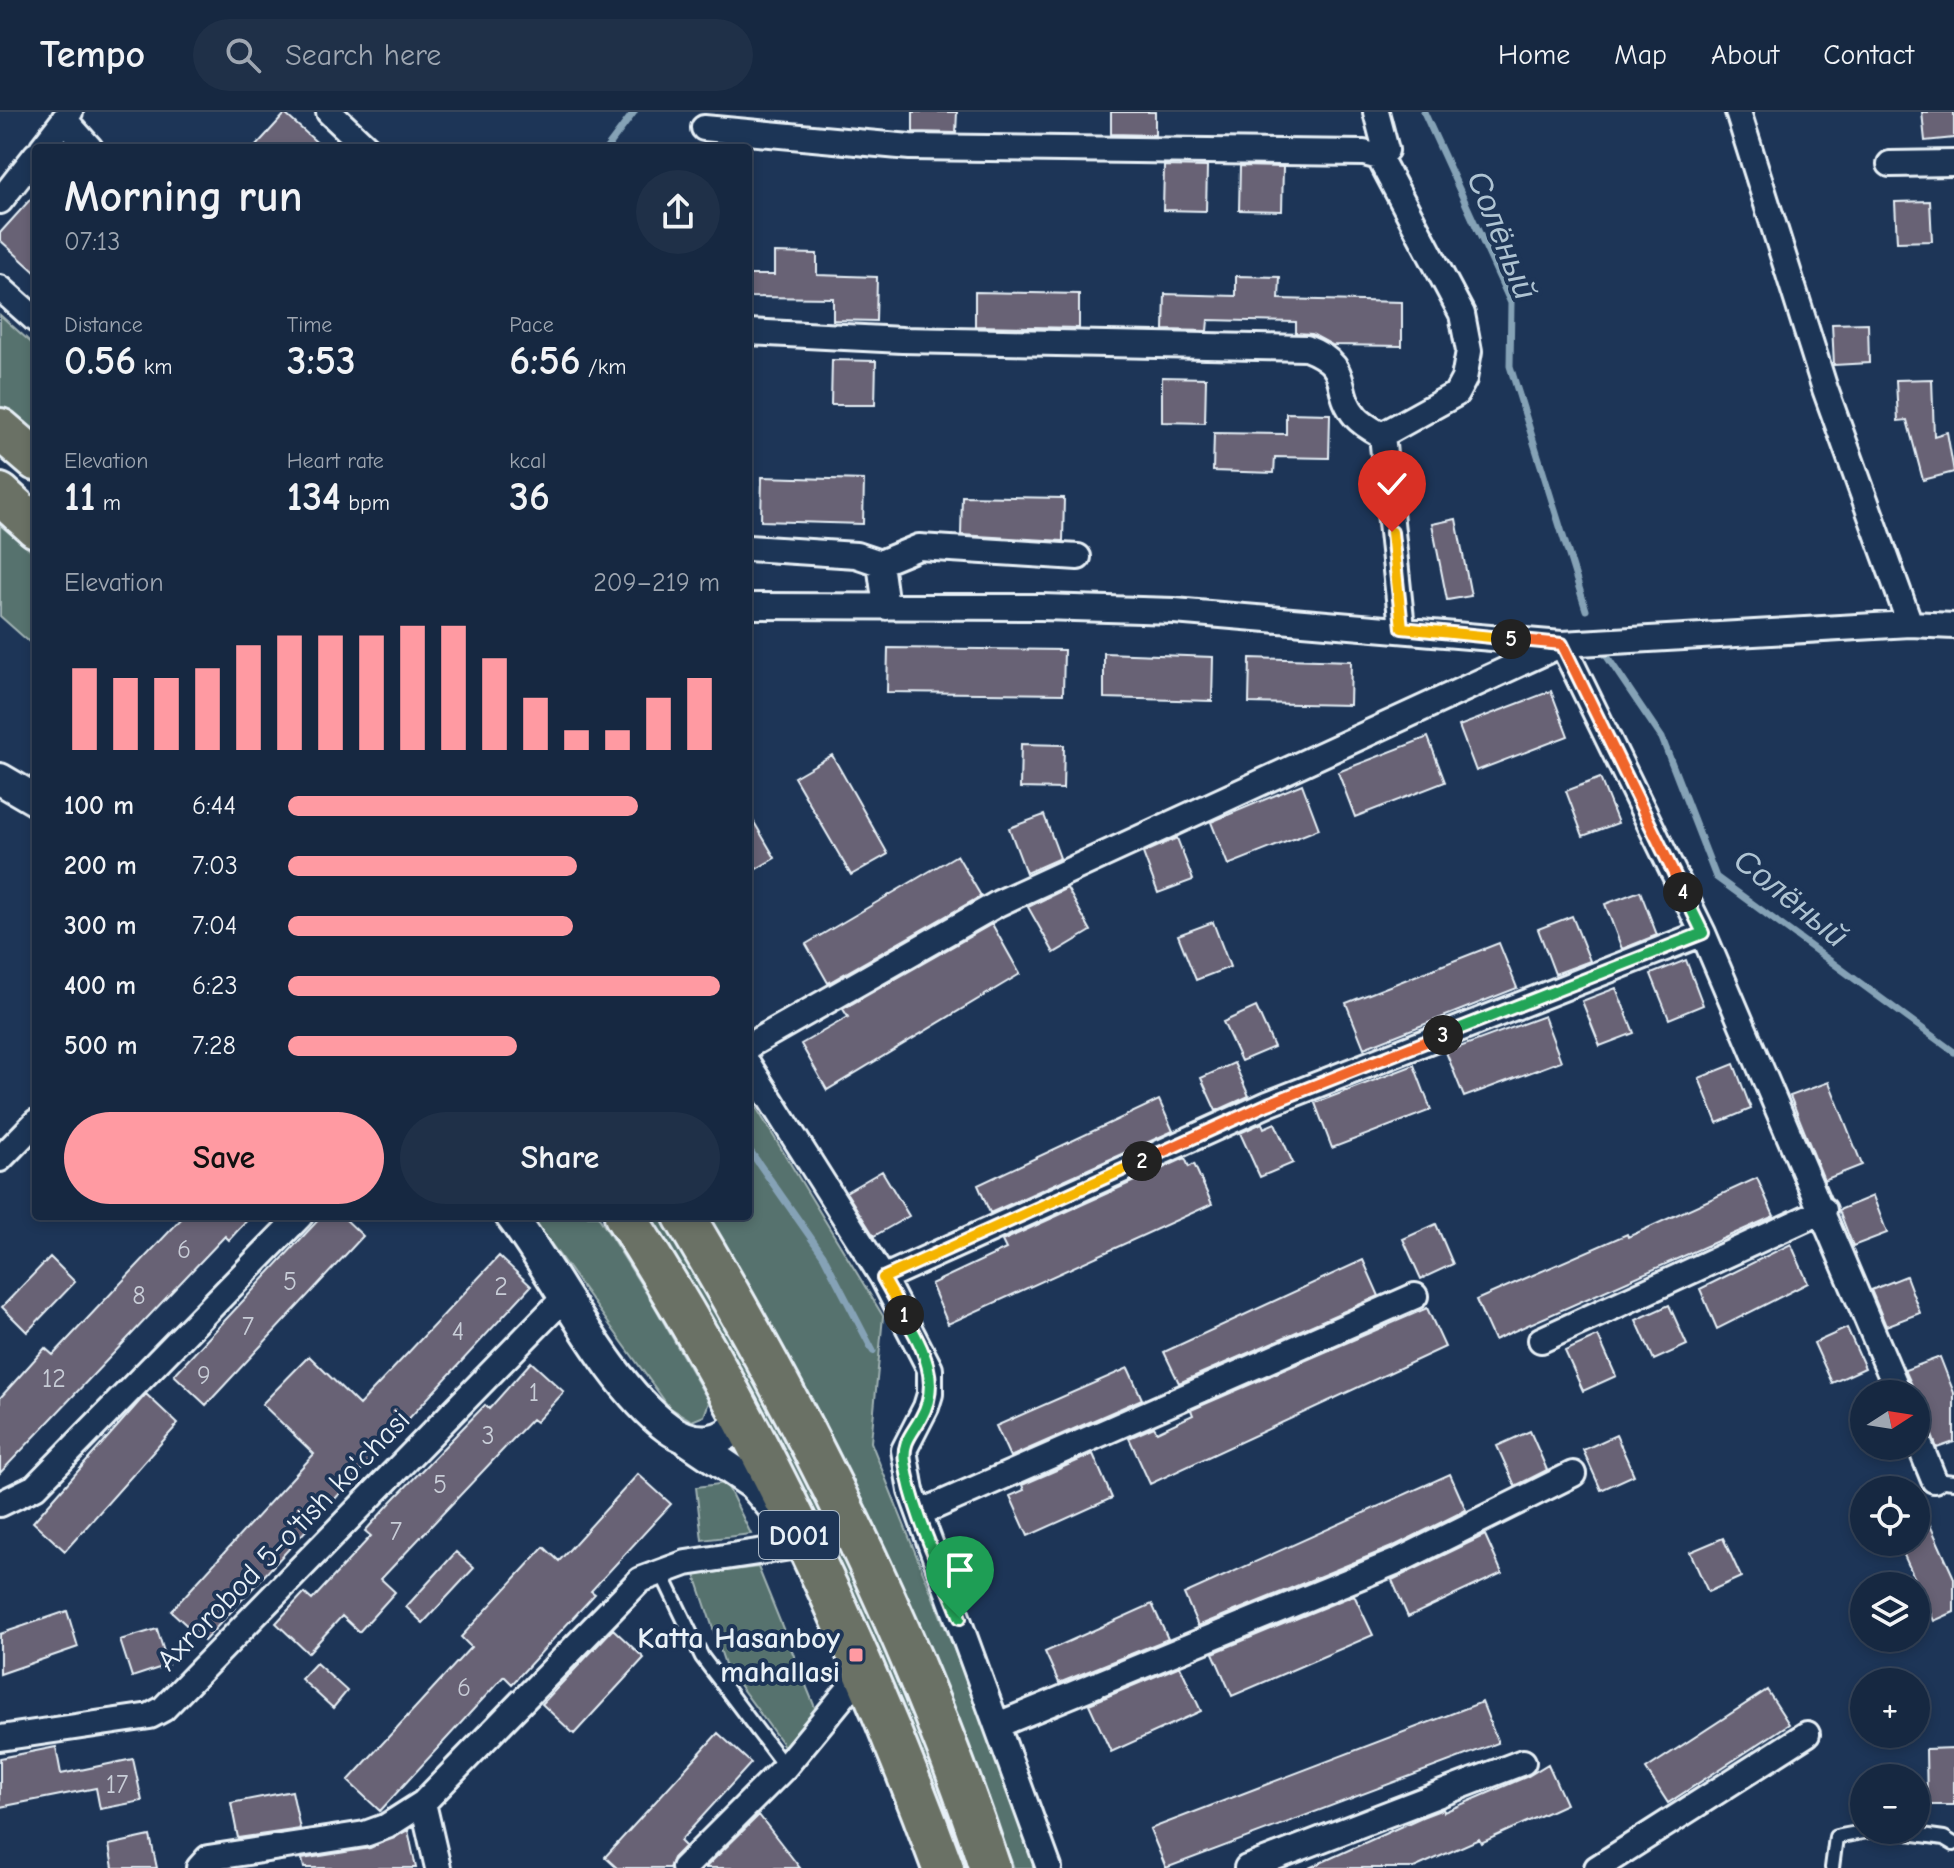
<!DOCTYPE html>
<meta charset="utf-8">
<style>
body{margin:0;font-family:"Comic Neue",sans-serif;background:#1f3048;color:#f1f3f6;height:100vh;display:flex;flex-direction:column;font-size:30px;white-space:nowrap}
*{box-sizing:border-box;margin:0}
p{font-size:26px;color:#9ea6b1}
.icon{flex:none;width:44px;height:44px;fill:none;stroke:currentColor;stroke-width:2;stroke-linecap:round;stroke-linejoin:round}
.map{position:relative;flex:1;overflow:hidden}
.details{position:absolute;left:32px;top:32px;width:720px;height:1076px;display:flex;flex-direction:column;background:#162841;border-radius:8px;box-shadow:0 4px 12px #0003,0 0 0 2px #35445a}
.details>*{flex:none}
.needle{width:52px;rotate:78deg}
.controls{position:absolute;left:1850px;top:1268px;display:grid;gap:16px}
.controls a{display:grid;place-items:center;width:80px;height:80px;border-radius:50%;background:#162841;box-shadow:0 4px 12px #0003,0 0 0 2px #35445a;font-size:40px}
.pin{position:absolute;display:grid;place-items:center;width:68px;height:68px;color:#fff;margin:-82px -34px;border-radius:50% 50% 50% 0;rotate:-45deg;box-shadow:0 0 8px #0007}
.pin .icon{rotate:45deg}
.km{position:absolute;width:40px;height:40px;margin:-20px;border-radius:50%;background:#222;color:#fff;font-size:22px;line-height:40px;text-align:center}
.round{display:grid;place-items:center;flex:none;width:84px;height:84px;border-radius:42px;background:#1f3048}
.head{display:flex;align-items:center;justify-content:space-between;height:136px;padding:0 32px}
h1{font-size:44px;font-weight:600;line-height:60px}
.stats{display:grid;grid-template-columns:repeat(3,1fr);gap:12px;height:136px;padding:8px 32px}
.stats div{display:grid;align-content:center}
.stats b{font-size:40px;font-weight:600}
.stats small{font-size:22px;font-weight:400}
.stats p{font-size:22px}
.chart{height:224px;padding:16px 32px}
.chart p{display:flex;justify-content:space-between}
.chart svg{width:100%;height:144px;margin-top:8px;stroke:#ff9aa2;stroke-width:6}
.action{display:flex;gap:16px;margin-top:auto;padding:16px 32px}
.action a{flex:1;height:92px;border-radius:48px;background:#ff9aa2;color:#111;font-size:32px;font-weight:600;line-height:92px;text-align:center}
.action a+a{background:#1f3048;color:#f1f3f6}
ul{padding:0 32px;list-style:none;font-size:26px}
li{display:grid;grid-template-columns:128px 96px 1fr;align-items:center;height:60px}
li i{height:20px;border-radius:10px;background:#ff9aa2}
header{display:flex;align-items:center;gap:48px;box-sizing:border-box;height:112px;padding:0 40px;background:#162841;border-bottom:2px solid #35445a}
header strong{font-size:38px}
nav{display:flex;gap:44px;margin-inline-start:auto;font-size:28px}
.search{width:560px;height:72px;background:#1f3048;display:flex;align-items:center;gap:20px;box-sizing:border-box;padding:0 28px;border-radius:44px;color:#9ea6b1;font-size:30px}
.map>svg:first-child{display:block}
.green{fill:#57726e;stroke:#a0b2b3;stroke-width:2}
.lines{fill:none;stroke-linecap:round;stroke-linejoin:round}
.stream{stroke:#85a2b6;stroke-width:7}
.building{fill:#676275;stroke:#e8f1f8;stroke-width:2}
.service-casing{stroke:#e8f1f8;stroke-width:18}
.minor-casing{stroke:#e8f1f8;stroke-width:30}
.tertiary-casing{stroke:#e8f1f8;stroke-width:36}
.trunk-casing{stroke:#e8f1f8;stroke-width:46}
.service{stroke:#1d3557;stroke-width:12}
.minor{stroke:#1d3557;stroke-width:24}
.tertiary{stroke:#1d3557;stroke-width:30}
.trunk{stroke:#6a7165;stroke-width:40}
.split-1-casing{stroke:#fff;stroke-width:16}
.split-2-casing{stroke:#fff;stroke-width:16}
.split-3-casing{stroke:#fff;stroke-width:16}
.split-4-casing{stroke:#fff;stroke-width:16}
.split-5-casing{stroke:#fff;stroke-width:16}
.split-6-casing{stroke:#fff;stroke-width:16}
.split-1{stroke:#22a559;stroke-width:10}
.split-2{stroke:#f5b400;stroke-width:10}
.split-3{stroke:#f0652b;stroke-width:10}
.split-4{stroke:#22a559;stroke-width:10}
.split-5{stroke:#f0652b;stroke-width:10}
.split-6{stroke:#f5b400;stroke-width:10}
.poi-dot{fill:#ff9aa2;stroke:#1d3557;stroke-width:3}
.labels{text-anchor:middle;stroke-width:8;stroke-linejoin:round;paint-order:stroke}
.number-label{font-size:26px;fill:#c8cdd7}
.shield{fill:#1d3557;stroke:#abb9c8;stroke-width:2}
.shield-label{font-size:28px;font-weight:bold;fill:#e8f1f8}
.street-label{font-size:30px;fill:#e8f1f8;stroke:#1d3557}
.poi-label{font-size:30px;font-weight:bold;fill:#e8f1f8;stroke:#1d3557;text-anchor:end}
.water-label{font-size:32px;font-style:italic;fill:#aec3d2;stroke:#1d3557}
</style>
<header>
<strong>Tempo</strong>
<div class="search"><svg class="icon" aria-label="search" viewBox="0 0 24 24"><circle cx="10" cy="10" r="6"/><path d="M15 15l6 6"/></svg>Search here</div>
<nav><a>Home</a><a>Map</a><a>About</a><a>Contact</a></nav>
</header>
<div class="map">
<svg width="1954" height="1756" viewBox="0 0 1954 1756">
<rect width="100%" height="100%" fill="#1d3557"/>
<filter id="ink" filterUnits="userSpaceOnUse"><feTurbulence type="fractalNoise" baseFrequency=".0125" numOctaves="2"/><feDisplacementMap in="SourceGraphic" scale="16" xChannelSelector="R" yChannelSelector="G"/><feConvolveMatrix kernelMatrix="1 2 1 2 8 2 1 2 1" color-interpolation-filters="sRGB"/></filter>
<g filter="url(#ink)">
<path class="green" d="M 0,203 L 36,235 L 36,327 L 0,298 Z
M 0,413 L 36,443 L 36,536 L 0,504 Z
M 748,982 L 883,1204 L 871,1330 L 985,1615 L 1036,1756 L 1014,1756 L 944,1574 L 702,1104 L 748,1104 Z
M 531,1104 L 598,1104 L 655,1195 L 709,1290 L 704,1304 L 692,1309 L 669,1295 Z
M 643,1104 L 660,1104 C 793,1307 887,1531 976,1756 L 961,1756 Z
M 726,1371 L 751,1422 L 702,1428 L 696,1375 Z
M 758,1455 L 816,1598 L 784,1634 L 726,1555 L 695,1463 Z"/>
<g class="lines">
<path class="stream" d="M 1424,0 L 1511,191 L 1510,254 L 1586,498
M 607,36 L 634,0
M 1606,543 L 1662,626 L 1716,765 L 1954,940
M 748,1036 L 823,1143 L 873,1239"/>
</g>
<path class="building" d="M 913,0 L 957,0 L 956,21 L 913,20 Z
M 1111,0 L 1155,0 L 1155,23 L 1111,22 Z
M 1922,0 L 1954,0 L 1954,26 L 1925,29 Z
M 285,2 L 323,36 L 254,36 Z
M 1164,54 L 1207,55 L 1206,99 L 1163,98 Z
M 1240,54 L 1283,55 L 1282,99 L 1239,98 Z
M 36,81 L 36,161 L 0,128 L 0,121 Z
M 1930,89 L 1932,129 L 1897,130 L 1895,90 Z
M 774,141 L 817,142 L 817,163 L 877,165 L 876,209 L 833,208 L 833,186 L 748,185 L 748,163 L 774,163 Z
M 1236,164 L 1280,165 L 1279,187 L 1402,190 L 1402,234 L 1332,233 L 1312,222 L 1296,221 L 1296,210 L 1208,208 L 1207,219 L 1164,218 L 1165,182 L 1236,184 Z
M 975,180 L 1079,182 L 1079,216 L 975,214 Z
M 1868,211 L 1869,251 L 1834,253 L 1832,212 Z
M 832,248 L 876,249 L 875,293 L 831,293 Z
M 1162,265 L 1206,266 L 1205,311 L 1162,310 Z
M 1932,267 L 1934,324 L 1947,320 L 1954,360 L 1923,368 L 1907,308 L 1898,309 L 1896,268 Z
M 1286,301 L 1330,302 L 1329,346 L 1275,345 L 1274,361 L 1213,359 L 1214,321 L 1286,322 Z
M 762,365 L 864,368 L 863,412 L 761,409 Z
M 962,384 L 1064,386 L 1063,429 L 961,423 Z
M 1456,407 L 1471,484 L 1447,488 L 1432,412 Z
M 888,536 L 1064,538 L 1063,582 L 887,580 Z
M 1104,541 L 1213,545 L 1212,589 L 1104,586 Z
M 1250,546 L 1351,549 L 1350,593 L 1249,591 Z
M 1551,579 L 1568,624 L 1476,659 L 1459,614 Z
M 1428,625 L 1445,670 L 1355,705 L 1338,660 Z
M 1021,632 L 1064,633 L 1063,677 L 1020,676 Z
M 832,643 L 888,742 L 851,763 L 794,665 Z
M 1600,666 L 1618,711 L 1583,724 L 1566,679 Z
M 1302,672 L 1319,717 L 1228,753 L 1211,710 Z
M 748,700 L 775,746 L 748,762 Z
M 1044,703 L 1060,746 L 1026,761 L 1009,716 Z
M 1177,726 L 1193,768 L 1158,781 L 1143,741 Z
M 957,743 L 981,784 L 828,871 L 806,832 Z
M 1067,776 L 1091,819 L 1054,841 L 1028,795 Z
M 1640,779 L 1657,823 L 1622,837 L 1605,792 Z
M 1572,804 L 1590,849 L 1555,862 L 1538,817 Z
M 1213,810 L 1230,855 L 1196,868 L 1178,823 Z
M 992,812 L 1020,862 L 827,978 L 801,932 L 848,905 L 843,897 Z
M 1499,831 L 1517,876 L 1364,936 L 1346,891 Z
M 1686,848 L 1703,893 L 1669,907 L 1651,862 Z
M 1616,876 L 1634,921 L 1600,934 L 1582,889 Z
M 1256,895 L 1274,935 L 1241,949 L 1223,910 Z
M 1544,904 L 1561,949 L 1464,985 L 1446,940 Z
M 1234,951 L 1249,984 L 1216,999 L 1201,966 Z
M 1734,952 L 1751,997 L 1717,1011 L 1699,966 Z
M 1414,953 L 1431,998 L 1332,1036 L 1315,991 Z
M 1829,970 L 1862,1053 L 1824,1068 L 1790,984 Z
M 1159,988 L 1173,1019 L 990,1101 L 978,1073 Z
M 1262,1011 L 1264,1016 L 1275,1011 L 1293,1051 L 1260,1065 L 1240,1021 Z
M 1185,1046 L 1189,1055 L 1194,1052 L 1212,1092 L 948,1212 L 931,1172 L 1006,1137 L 1002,1129 Z
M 882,1059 L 909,1104 L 874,1124 L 846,1080 Z
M 1757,1066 L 1774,1104 L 1494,1228 L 1476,1188 L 1627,1122 L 1628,1125 Z
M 1873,1084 L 1887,1121 L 1853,1134 L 1839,1098 Z
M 184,1104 L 251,1104 L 229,1128 L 225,1124 L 185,1166 L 0,1361 L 0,1286 L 45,1236 L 53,1243 Z
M 322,1104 L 342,1104 L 363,1124 L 206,1293 L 174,1263 Z
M 1436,1112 L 1453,1152 L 1421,1167 L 1403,1127 Z
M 1791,1132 L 1808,1171 L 1717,1217 L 1700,1177 Z
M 499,1144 L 531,1174 L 204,1529 L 171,1499 L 314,1342 L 262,1292 L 309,1244 L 359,1293 Z
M 50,1145 L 75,1170 L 27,1220 L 2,1195 Z
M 1363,1148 L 1379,1184 L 1179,1271 L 1164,1240 Z
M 1906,1164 L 1920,1201 L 1886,1214 L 1871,1178 Z
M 1669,1193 L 1687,1233 L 1654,1248 L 1636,1208 Z
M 1427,1196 L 1445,1235 L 1150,1372 L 1129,1326 L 1154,1315 L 1157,1320 L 1193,1303 L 1191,1298 Z
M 1847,1216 L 1865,1256 L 1832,1271 L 1814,1231 Z
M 1598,1224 L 1616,1264 L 1583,1279 L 1565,1239 Z
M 1940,1245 L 1954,1281 L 1954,1330 L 1937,1336 L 1930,1318 L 1921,1310 L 1916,1282 L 1905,1258 Z
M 531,1250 L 564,1280 L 536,1310 L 532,1307 L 381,1467 L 395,1480 L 359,1520 L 342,1504 L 308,1541 L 276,1511 L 304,1481 L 312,1488 L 371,1424 L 365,1419 L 393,1388 L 485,1293 L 489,1297 Z
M 1128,1256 L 1142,1287 L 1010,1345 L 996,1314 Z
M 146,1282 L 178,1312 L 65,1439 L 33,1410 Z
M 1530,1319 L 1547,1358 L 1515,1374 L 1497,1334 Z
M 1616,1323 L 1634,1363 L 1601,1378 L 1583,1338 Z
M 1093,1342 L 1112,1386 L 1028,1424 L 1010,1384 L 1024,1378 L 1022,1373 Z
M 638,1362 L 671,1392 L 591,1479 L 595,1482 L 512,1572 L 504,1564 L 380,1699 L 348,1669 L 471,1535 L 461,1525 L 544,1435 L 559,1449 Z
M 1450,1362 L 1466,1398 L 1394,1434 L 1198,1514 L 1184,1482 Z
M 1916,1382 L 1954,1466 L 1954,1500 L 1934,1509 L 1898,1430 L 1916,1430 Z
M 1485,1423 L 1502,1461 L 1408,1505 L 1392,1468 Z
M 1723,1426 L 1741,1465 L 1708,1480 L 1690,1440 Z
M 456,1440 L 474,1456 L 423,1511 L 406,1495 Z
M 1354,1483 L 1373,1523 L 1232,1584 L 1213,1541 Z
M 1152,1492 L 1168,1527 L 1059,1571 L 1045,1540 Z
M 67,1499 L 78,1535 L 0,1562 L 0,1522 Z
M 157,1517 L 168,1553 L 132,1565 L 120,1528 Z
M 613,1517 L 644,1546 L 574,1622 L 542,1592 Z
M 316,1551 L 347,1579 L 333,1596 L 301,1567 Z
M 1180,1554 L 1201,1599 L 1111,1640 L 1089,1592 Z
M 1767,1578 L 1789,1612 L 1668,1691 L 1646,1657 Z
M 1482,1590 L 1498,1631 L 1166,1756 L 1150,1717 Z
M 718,1621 L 751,1651 L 680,1729 L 685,1734 L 673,1746 L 669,1756 L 617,1756 L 605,1745 Z
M 56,1635 L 61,1662 L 133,1647 L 142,1689 L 100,1697 L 96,1676 L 0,1695 L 0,1646 Z
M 1954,1636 L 1954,1693 L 1927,1693 L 1926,1637 Z
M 1548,1652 L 1566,1692 L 1481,1731 L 1479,1727 L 1414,1756 L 1309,1756 L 1422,1705 L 1443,1697 L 1444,1700 L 1528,1664 Z
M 292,1679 L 300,1717 L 238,1726 L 231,1691 Z
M 759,1703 L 800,1756 L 705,1756 Z
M 408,1718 L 416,1756 L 304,1756 L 302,1747 L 370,1736 Z
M 150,1724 L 157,1756 L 113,1756 L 109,1733 Z"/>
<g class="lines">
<g class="service-casing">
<path id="service" d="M 1934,1368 L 1954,1370
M 661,1460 L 702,1545 L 785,1655
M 1886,1718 L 1944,1726 L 1954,1732
M 1832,1756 L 1836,1725 L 1873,1718"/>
</g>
<g class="minor-casing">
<path id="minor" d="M 329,0 L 367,36
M 1376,0 L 1386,38 L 1379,45
M 1738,0 L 1825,277 L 1910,512
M 64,7 L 90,36
M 704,16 L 910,35 L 1364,41 L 1379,45 L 1462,202 L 1469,239 L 1464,267 L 1456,282 L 1382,323
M 42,36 L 70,0
M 1890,52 L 1954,51
M 0,89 L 36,43
M 0,176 L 36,208
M 748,220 L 902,228 L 1306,236 C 1355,255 1331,276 1356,305 C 1363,313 1373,318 1382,323 L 1402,516
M 748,436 L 856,443 L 880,451 L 886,495
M 880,451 L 919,435 L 1078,445
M 748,494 L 1041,495 L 1174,499 L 1562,532 L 1910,512 L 1954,514
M 748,934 L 999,791 L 1562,532 L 1703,821 L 1899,1282
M 748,952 L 883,1166 L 930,1257 L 930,1282 L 926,1295 L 904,1338 L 911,1379 L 1049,1756
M 0,1047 L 36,1010
M 883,1166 L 1268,992 L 1703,821
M 1541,1228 L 1824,1098
M 1916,1324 L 1934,1368
M 0,1392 L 35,1375 L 300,1104
M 920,1401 L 1415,1184
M 1000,1612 L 1400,1448 L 1573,1362
M 0,1626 L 150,1604 L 163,1597 L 565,1185
M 423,1691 L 438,1756
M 199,1756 L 208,1746 L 365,1722 L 387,1714 L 423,1691 L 640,1468 L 686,1451 L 804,1433
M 684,1756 L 785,1655 L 863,1560
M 1247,1756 L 1523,1650
M 1597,1756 L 1807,1622"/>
</g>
<g class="tertiary-casing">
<path id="tertiary" d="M 0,667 L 36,688
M 511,1104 C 558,1166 607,1270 668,1316 C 693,1334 725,1334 741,1307
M 688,1328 L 753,1372 L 783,1407"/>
</g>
<g class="trunk-casing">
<path id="trunk" d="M 0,317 L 36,348
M 0,382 L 36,415
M 625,1104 C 753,1303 862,1534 943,1756
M 684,1104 C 806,1309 916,1529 990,1756"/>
</g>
<use href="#service" class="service"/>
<use href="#minor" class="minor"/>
<use href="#tertiary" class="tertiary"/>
<use href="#trunk" class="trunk"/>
</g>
</g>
<g class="lines" filter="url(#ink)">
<g class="split-1-casing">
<path id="split-1" d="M 904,1203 C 922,1235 942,1269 921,1306 C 912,1322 902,1330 905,1350 C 913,1403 941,1456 960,1506"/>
</g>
<g class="split-2-casing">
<path id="split-2" d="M 904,1203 L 883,1166 L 1142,1049"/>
</g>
<g class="split-3-casing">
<path id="split-3" d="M 1142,1049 L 1268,992 L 1443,923"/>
</g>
<g class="split-4-casing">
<path id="split-4" d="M 1443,923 L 1703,821 L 1683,780"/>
</g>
<g class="split-5-casing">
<path id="split-5" d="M 1511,527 L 1562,532 L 1683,780"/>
</g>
<g class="split-6-casing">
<path id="split-6" d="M 1392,420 L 1402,516 L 1511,527"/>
</g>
<use href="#split-1" class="split-1"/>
<use href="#split-2" class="split-2"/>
<use href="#split-3" class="split-3"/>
<use href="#split-4" class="split-4"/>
<use href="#split-5" class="split-5"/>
<use href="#split-6" class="split-6"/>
</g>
<rect class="poi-dot" x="848" y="1535" width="16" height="16" rx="4"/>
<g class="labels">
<g class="number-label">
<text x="184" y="1146">6</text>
<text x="290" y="1178">5</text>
<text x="501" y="1183">2</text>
<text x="139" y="1192">8</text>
<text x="248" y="1223">7</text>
<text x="458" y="1228">4</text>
<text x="204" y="1272">9</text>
<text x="54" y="1275">12</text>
<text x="534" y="1289">1</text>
<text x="488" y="1332">3</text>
<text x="440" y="1381">5</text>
<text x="396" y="1428">7</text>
<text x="464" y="1584">6</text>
<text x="117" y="1681">17</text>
</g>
<rect class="shield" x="759" y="1399" width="80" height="48" rx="6"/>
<g class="shield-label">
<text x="799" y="1433">D001</text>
</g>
<g class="street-label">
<text transform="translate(283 1428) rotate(-46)" y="10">Axrorobod 5-o'tish ko'chasi</text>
</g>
<g class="poi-label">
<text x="840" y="1536">Katta Hasanboy<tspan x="840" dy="34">mahallasi</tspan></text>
</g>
<g class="water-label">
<text transform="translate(1502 123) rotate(68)" y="11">Солёный</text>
<text transform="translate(1791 786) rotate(39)" y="11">Солёный</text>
</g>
</g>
</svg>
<div class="controls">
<a><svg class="needle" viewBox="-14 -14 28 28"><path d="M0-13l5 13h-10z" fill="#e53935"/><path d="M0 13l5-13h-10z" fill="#9ea6b1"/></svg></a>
<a><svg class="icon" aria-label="locate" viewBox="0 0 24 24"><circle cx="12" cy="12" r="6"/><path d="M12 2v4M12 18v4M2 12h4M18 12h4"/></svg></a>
<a><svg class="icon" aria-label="layers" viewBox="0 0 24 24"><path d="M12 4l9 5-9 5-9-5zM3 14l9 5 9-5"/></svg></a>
<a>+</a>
<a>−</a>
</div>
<div class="pin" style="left:960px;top:1506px;background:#1e9e55"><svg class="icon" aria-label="arrive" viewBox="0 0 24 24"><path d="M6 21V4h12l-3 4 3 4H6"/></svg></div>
<div class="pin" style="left:1392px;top:420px;background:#d93025"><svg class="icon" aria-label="check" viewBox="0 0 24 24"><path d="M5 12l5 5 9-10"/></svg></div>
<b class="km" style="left:904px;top:1203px">1</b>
<b class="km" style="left:1142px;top:1049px">2</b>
<b class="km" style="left:1443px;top:923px">3</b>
<b class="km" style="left:1683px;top:780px">4</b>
<b class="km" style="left:1511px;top:527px">5</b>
<section class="details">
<div class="head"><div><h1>Morning run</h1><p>07:13</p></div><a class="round"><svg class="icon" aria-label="share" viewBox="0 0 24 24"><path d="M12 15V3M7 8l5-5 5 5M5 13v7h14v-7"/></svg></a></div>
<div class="stats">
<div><p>Distance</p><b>0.56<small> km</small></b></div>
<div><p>Time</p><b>3:53</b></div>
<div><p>Pace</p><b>6:56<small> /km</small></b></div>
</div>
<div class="stats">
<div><p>Elevation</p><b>11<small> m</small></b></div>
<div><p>Heart rate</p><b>134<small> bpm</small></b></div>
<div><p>kcal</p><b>36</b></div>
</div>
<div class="chart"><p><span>Elevation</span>209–219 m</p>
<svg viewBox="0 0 160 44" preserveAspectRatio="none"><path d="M5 44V19M15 44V22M25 44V22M35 44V19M45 44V12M55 44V9M65 44V9M75 44V9M85 44V6M95 44V6M105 44V16M115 44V28M125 44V38M135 44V38M145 44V28M155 44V22"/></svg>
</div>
<ul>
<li><b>100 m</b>6:44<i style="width:81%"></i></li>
<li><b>200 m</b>7:03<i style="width:67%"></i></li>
<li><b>300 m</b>7:04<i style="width:66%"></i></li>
<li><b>400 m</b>6:23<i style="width:100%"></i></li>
<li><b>500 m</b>7:28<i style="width:53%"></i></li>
</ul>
<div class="action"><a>Save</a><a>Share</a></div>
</section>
</div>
